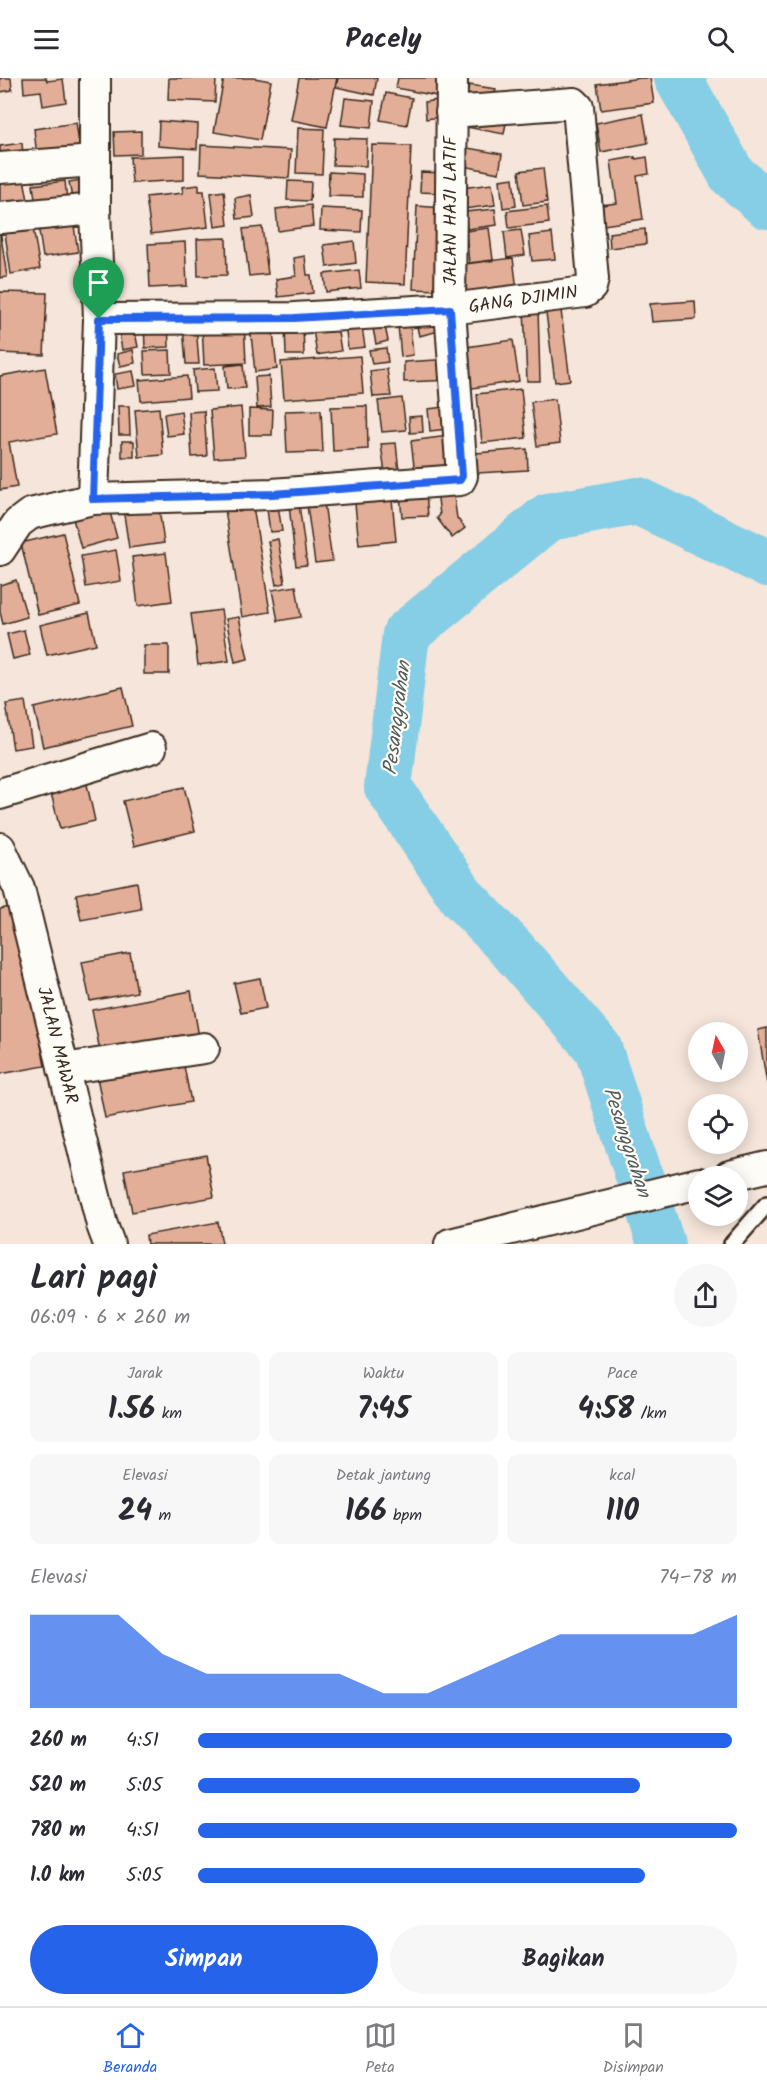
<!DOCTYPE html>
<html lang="id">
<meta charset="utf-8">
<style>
body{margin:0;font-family:Kalam,sans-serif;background:#f7f7f7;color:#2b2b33;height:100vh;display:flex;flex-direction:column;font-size:22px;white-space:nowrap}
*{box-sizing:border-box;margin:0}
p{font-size:20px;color:#7c7c81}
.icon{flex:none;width:33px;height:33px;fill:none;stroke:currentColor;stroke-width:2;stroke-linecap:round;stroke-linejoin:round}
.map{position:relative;height:1166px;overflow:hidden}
.sheet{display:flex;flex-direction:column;background:#fff;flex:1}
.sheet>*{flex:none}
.needle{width:39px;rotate:351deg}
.buttons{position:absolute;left:688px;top:944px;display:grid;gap:12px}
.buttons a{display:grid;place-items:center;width:60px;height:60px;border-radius:50%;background:#fff;box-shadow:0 3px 15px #0003;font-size:30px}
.pin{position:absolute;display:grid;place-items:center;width:51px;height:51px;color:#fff;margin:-62px -26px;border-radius:50% 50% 50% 0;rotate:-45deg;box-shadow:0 0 6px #0007}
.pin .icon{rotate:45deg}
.round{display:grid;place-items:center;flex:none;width:63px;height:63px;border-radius:32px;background:#f7f7f7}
.overview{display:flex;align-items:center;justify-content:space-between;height:102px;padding:0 30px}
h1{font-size:33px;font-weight:700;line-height:45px}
.stats{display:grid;grid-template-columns:repeat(3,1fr);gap:9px;height:102px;padding:6px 30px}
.stats div{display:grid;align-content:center;border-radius:12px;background:#f7f7f7;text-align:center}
.stats b{font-size:30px;font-weight:700}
.stats small{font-size:16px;font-weight:400}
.stats p{font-size:16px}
.chart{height:168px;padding:12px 30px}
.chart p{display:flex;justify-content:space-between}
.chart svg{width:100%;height:108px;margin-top:6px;fill:#2563eb;opacity:.7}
.primary-button{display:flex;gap:12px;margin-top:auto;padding:12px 30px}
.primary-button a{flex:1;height:69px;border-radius:36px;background:#2563eb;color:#fff;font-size:24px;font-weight:700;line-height:69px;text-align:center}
.primary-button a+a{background:#f7f7f7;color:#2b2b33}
ul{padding:0 30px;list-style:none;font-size:20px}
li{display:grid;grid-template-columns:96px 72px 1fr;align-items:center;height:45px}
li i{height:15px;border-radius:8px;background:#2563eb}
header{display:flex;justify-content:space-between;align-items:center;height:78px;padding:0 30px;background:#fff;font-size:27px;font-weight:700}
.tabs{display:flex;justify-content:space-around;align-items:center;height:84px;border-top:2px solid #e1e1e2;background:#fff;font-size:16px;color:#7c7c81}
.tabs a{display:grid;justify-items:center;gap:3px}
.tabs .current{color:#2563eb}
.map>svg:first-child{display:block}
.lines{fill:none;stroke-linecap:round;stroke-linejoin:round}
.river{stroke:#85cee6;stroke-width:48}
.building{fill:#e3ae98;stroke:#3b2a1e;stroke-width:1.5}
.lane-casing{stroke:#3b2a1e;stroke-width:20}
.street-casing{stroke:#3b2a1e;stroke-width:34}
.lane{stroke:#fdfcf7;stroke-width:15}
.street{stroke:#fdfcf7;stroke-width:30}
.route-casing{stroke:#fff;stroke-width:12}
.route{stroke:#2563eb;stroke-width:8}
.labels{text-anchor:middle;stroke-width:4.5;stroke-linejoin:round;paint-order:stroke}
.street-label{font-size:18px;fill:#3b2a1e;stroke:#fdfcf7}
.water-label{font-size:20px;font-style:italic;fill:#515b5a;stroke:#fdfcf7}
</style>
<header><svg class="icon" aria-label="menu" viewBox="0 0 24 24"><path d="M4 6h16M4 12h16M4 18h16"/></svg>Pacely<svg class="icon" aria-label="search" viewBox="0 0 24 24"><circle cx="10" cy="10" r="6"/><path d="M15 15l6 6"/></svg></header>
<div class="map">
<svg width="767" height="1166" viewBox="0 0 767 1166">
<rect width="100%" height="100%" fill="#f5e5da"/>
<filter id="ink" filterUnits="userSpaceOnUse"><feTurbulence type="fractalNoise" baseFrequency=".0167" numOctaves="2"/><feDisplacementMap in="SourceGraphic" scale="12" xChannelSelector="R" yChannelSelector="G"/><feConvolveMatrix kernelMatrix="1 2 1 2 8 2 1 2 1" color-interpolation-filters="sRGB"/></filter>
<g filter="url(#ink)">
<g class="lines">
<path class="river" d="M 678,0 L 732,97 L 767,127
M 661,1166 L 598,970 L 512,871 L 462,819 L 388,709 L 406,556 L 548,439 L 638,423 L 767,485"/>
</g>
<path class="building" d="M 0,0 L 11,0 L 12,12 L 0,14 Z
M 23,0 L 46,0 L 47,3 L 63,1 L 66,24 L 43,28 L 41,13 L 24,15 Z
M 169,0 L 216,0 L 215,24 L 168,22 Z
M 224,0 L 254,0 L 271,3 L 260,62 L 214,54 Z
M 299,0 L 337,0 L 327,49 L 291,42 Z
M 338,0 L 377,0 L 374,17 L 336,9 Z
M 398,0 L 441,0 L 437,18 L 396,10 Z
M 641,0 L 650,0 L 654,25 L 601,32 L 597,6 Z
M 469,7 L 496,11 L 494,22 L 467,17 Z
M 386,15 L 412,20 L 407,47 L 380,42 Z
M 345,20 L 374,23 L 371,50 L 341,47 Z
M 437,22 L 439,39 L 426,41 L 425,24 Z
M 643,36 L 648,65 L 601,74 L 596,45 Z
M 468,38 L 506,45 L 504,56 L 466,49 Z
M 159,43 L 198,46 L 197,71 L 158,68 Z
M 76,45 L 80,73 L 37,79 L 34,51 Z
M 298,50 L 324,51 L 322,96 L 296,95 Z
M 141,53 L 141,76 L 115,77 L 114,54 Z
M 334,60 L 367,61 L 366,88 L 333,87 Z
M 22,65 L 23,78 L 0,81 L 0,68 Z
M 201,67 L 291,72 L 289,100 L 200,95 Z
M 372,67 L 411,68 L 405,206 L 366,204 Z
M 462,69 L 502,76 L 499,95 L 458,87 Z
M 184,77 L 184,102 L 132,105 L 130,79 Z
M 635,79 L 635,81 L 647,79 L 649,96 L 637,98 L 643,141 L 604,147 L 602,127 L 617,125 L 611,83 Z
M 543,90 L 547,124 L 523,127 L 519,93 Z
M 329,94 L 363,96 L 363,119 L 328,118 Z
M 421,94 L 442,95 L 441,115 L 420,114 Z
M 23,95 L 29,128 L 0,134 L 0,100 Z
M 513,100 L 516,128 L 503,130 L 500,102 Z
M 81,102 L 86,124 L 73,126 L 69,104 Z
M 65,103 L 68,132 L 37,136 L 33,107 Z
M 288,103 L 311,104 L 310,123 L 287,122 Z
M 492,106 L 495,127 L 464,131 L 461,110 Z
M 199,107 L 199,113 L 204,113 L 208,149 L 151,156 L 146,119 L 183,115 L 182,109 Z
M 224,113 L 228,147 L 215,149 L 211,115 Z
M 251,117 L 254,139 L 237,141 L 235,120 Z
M 311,127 L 313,148 L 278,153 L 276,131 Z
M 417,128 L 442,130 L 439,212 L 413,211 Z
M 547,128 L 549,145 L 509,150 L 507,133 Z
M 321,130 L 362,132 L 361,154 L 320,152 Z
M 495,131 L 497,147 L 467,151 L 465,134 Z
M 72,135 L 78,174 L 43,179 L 37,140 Z
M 31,138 L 40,191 L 11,196 L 3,142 Z
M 262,149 L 268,196 L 249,198 L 243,151 Z
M 489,150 L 493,182 L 469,185 L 466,153 Z
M 0,151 L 7,199 L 0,200 Z
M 645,151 L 646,166 L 610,170 L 609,155 Z
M 521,152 L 525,177 L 507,180 L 504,154 Z
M 552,155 L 555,181 L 532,183 L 529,158 Z
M 226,160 L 227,197 L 198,198 L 197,161 Z
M 354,163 L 356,185 L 327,189 L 324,167 Z
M 185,164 L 187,208 L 150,210 L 148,166 Z
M 305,178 L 307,197 L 311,197 L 313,215 L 278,219 L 276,201 L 296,198 L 294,180 Z
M 513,180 L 518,220 L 462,227 L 457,187 Z
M 359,192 L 361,210 L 326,214 L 324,196 Z
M 0,214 L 47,215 L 44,277 L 0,275 Z
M 695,223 L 696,241 L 652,244 L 650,226 Z
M 560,225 L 570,302 L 555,304 L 545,227 Z
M 524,230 L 538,230 L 540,303 L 527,303 Z
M 409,235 L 413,277 L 401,279 L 397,237 Z
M 436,235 L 439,253 L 419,258 L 415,239 Z
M 383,238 L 388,263 L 376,266 L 371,240 Z
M 336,242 L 341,273 L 317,277 L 312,245 Z
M 361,242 L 365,269 L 348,271 L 345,244 Z
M 168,243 L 169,269 L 145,270 L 144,244 Z
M 133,244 L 138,269 L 122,272 L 118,247 Z
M 244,244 L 246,285 L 204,287 L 202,246 Z
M 272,244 L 277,291 L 255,294 L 250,247 Z
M 285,246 L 303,246 L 304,277 L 286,277 Z
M 196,247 L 199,286 L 186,286 L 183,249 Z
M 513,262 L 519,303 L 466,311 L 460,270 Z
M 386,270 L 388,284 L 372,286 L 369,272 Z
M 133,272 L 135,285 L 120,288 L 117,276 Z
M 170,272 L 171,295 L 145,296 L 144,273 Z
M 360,278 L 363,315 L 284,321 L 281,284 Z
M 452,281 L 453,302 L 404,304 L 404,284 Z
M 243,286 L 245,310 L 227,311 L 225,288 Z
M 45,290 L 57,356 L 9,364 L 17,409 L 0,412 L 0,298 Z
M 215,290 L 217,313 L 195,314 L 193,292 Z
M 387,291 L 391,318 L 373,319 L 370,293 Z
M 133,293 L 136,308 L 117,311 L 115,296 Z
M 187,298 L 189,319 L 141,323 L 139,302 Z
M 269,298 L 271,329 L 257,330 L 255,299 Z
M 521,311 L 526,360 L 482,365 L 477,316 Z
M 402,320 L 406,352 L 382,354 L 378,323 Z
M 555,321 L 560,365 L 537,368 L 531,324 Z
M 118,328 L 129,328 L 130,357 L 119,357 Z
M 367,328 L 368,371 L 333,373 L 331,329 Z
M 241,329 L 245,378 L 214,380 L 210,332 Z
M 445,329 L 447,351 L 430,353 L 428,331 Z
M 159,330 L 163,377 L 139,379 L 135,332 Z
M 249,331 L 273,332 L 272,357 L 249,357 Z
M 321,332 L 323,374 L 287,375 L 285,333 Z
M 181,333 L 184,356 L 167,358 L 164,336 Z
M 204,333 L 207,378 L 192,379 L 189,334 Z
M 422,338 L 423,354 L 410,355 L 409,339 Z
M 448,358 L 452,391 L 415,396 L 411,363 Z
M 122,363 L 134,363 L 134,379 L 122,379 Z
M 396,365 L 399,394 L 385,396 L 381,366 Z
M 527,371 L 528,392 L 477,395 L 476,375 Z
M 391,411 L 396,463 L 359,467 L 354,415 Z
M 453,412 L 457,440 L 465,450 L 452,460 L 437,440 L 440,437 L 437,413 Z
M 426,415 L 428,438 L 402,439 L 400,417 Z
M 323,417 L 332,483 L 315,485 L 306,420 Z
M 252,422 L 270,534 L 242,539 L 224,426 Z
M 277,422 L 282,453 L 270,454 L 266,423 Z
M 158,424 L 164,465 L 129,470 L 123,430 Z
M 299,426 L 307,487 L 296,488 L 289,427 Z
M 108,427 L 117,460 L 81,470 L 72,437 Z
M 63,455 L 80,527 L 38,537 L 21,465 Z
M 278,461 L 285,505 L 276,507 L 268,463 Z
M 116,472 L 121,503 L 86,509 L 81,478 Z
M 166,475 L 172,523 L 138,528 L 132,479 Z
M 16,502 L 27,539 L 3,546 L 0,534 L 0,507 Z
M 296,508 L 301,539 L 278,543 L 272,512 Z
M 221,532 L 229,583 L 198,587 L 191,536 Z
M 89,535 L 96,566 L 47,577 L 40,547 Z
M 239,539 L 248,581 L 235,584 L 226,541 Z
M 24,552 L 30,577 L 13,581 L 7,556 Z
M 144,567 L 169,567 L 169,596 L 144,596 Z
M 123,609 L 132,648 L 43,669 L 34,630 Z
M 25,623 L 32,668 L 13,671 L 6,626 Z
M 86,702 L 95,743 L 60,751 L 50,711 Z
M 184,709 L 195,753 L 134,768 L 123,723 Z
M 137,804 L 141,831 L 81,842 L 76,816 Z
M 15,828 L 45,988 L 0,996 L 0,831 Z
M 130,875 L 137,914 L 90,923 L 82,884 Z
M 260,900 L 266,930 L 241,935 L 234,905 Z
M 191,913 L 199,959 L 101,978 L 92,932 Z
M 767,950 L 767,1006 L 758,952 Z
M 183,983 L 191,1024 L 105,1040 L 97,999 Z
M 206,1077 L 214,1119 L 132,1134 L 124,1092 Z
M 218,1144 L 222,1166 L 147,1166 L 146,1157 Z"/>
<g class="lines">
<g class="lane-casing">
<path id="lane" d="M 732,1166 L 767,1126"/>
</g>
<g class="street-casing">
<path id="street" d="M 0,90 L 94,83
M 0,140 L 95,131
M 99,241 L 294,240 L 450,231 L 585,214 L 591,209 L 593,201 L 578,29 L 574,25 L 451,34
M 93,421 L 272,416 L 460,402 L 462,398 L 450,231 L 452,0
M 0,472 L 18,445 L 30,436 L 93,421 L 99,241 L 95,131 L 95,0
M 0,716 L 151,670
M 0,770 L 19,810 L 102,1147 L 109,1166
M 63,991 L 204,970
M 729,1098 L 767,1089
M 450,1166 L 699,1105"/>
</g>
<use href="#lane" class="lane"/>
<use href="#street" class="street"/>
</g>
</g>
<g class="lines" filter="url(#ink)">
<g class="route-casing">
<path id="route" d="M 450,231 L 462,398 L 460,402 L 272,416 L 93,421 L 99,241 L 294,240 Z"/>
</g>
<use href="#route" class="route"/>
</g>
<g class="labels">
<g class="street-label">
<text transform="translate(450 133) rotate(-90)" y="6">JALAN HAJI LATIF</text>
<text transform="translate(523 221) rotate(-8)" y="6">GANG DJIMIN</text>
<text transform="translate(58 967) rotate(76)" y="6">JALAN MAWAR</text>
</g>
<g class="water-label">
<text transform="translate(396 640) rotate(-83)" y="7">Pesanggrahan</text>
<text transform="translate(628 1064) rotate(72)" y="7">Pesanggrahan</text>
</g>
</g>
</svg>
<div class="buttons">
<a><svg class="needle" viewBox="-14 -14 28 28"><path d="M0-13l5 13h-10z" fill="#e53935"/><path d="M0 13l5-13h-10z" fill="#7c7c81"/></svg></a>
<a><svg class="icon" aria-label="locate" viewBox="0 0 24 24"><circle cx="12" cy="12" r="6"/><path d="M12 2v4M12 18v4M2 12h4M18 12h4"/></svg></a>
<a><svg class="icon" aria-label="layers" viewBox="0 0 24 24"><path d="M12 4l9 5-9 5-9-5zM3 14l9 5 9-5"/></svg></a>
</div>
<div class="pin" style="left:99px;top:241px;background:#1e9e55"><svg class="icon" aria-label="arrive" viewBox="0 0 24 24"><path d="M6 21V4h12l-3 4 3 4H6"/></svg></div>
</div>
<section class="sheet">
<div class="overview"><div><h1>Lari pagi</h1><p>06:09 · 6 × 260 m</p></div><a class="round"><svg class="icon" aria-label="share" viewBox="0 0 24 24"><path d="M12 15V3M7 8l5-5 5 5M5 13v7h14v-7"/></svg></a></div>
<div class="stats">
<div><p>Jarak</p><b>1.56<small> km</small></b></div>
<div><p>Waktu</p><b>7:45</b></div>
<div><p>Pace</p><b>4:58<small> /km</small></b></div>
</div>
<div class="stats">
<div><p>Elevasi</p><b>24<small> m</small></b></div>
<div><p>Detak jantung</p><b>166<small> bpm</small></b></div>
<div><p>kcal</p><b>110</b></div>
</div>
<div class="chart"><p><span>Elevasi</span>74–78 m</p>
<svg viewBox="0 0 160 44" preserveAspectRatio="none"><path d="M0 44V6L10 6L20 6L30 22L40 30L50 30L60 30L70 30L80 38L90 38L100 30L110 22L120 14L130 14L140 14L150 14L160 6V44z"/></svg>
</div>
<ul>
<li><b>260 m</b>4:51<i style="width:99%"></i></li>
<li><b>520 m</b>5:05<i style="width:82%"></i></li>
<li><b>780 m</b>4:51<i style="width:100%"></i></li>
<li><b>1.0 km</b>5:05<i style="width:83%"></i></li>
</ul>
<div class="primary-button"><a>Simpan</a><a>Bagikan</a></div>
</section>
<nav class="tabs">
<a class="current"><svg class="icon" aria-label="home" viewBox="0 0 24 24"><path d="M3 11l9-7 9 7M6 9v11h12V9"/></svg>Beranda</a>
<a><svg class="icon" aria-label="map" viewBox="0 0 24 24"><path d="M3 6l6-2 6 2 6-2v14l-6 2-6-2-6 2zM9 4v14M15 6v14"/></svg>Peta</a>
<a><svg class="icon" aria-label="saved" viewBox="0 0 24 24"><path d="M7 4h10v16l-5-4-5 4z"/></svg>Disimpan</a>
</nav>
